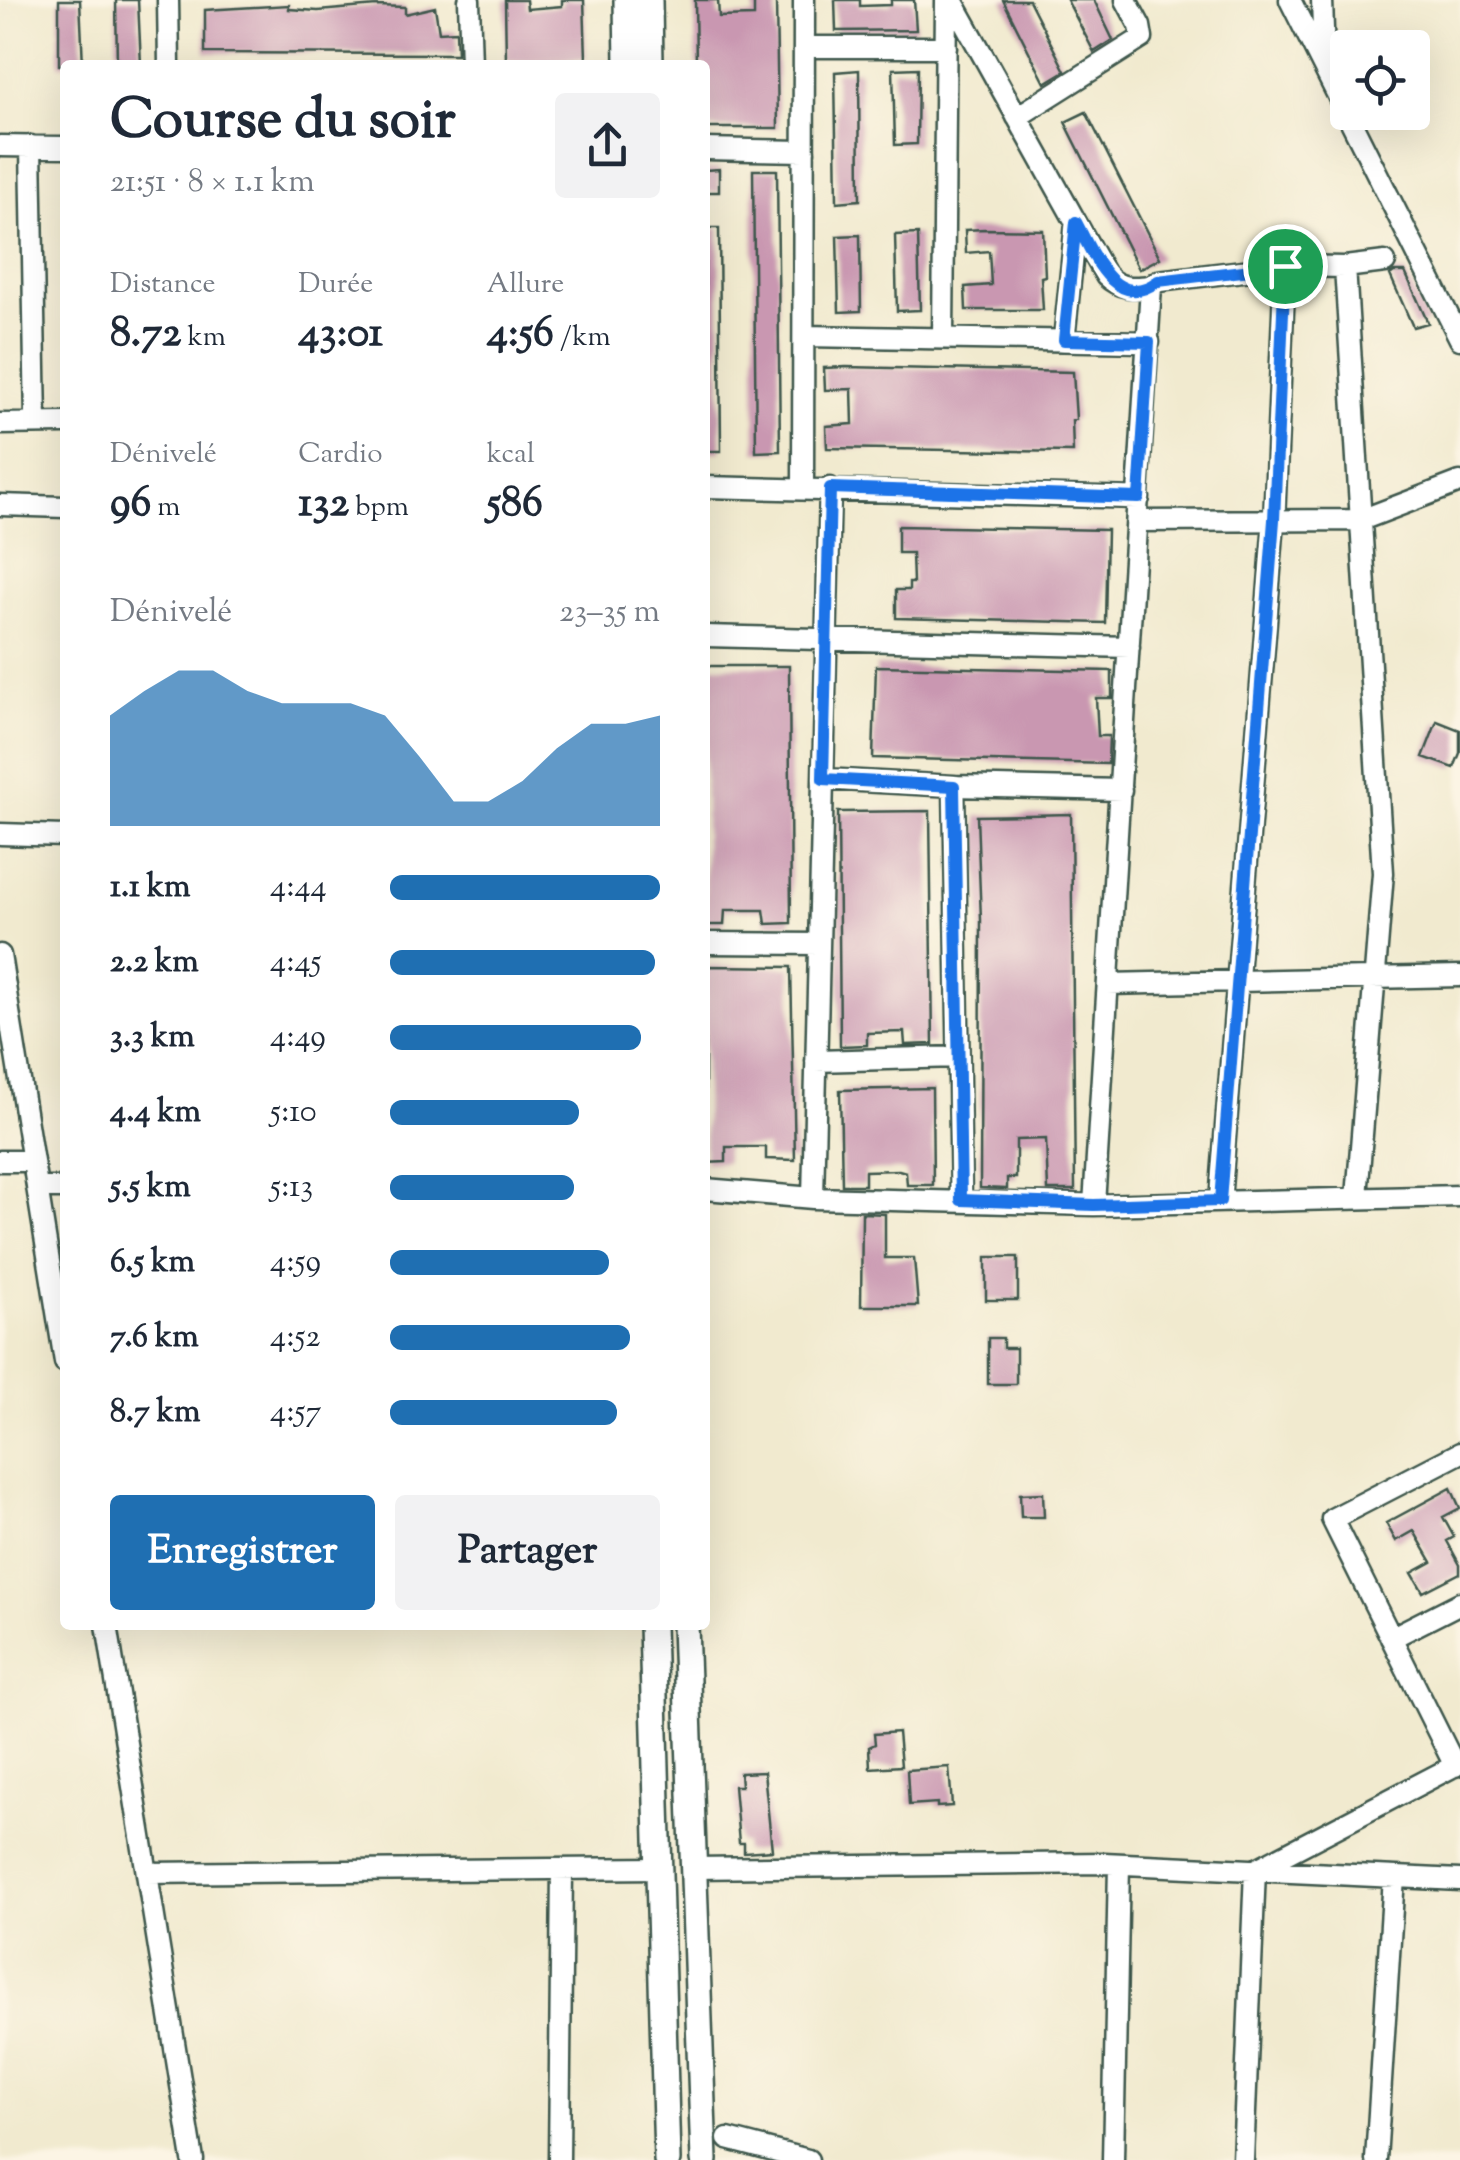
<!DOCTYPE html>
<html lang="fr">
<meta charset="utf-8">
<style>
body{margin:0;font-family:"Sorts Mill Goudy",serif;background:#f2f2f3;color:#1f2937;height:100vh;display:flex;flex-direction:column;font-size:38px;white-space:nowrap}
*{box-sizing:border-box;margin:0}
p{font-size:32px;color:#747a83}
.icon{flex:none;width:55px;height:55px;fill:none;stroke:currentColor;stroke-width:2;stroke-linecap:round;stroke-linejoin:round}
.map{position:relative;flex:1;overflow:hidden}
.side{position:absolute;left:60px;top:60px;width:650px;height:1570px;display:flex;flex-direction:column;background:#fff;border-radius:10px;box-shadow:0 10px 40px #0002}
.side>*{flex:none}
.controls{position:absolute;left:1330px;top:30px;display:grid;gap:20px}
.controls a{display:grid;place-items:center;width:100px;height:100px;border-radius:10px;background:#fff;box-shadow:0 10px 40px #0002;font-size:50px}
.pin{position:absolute;display:grid;place-items:center;width:85px;height:85px;color:#fff;margin:-42px;border:5px solid #fff;border-radius:50%;box-shadow:0 2px 10px #0007}
.round{display:grid;place-items:center;flex:none;width:105px;height:105px;border-radius:10px;background:#f2f2f3}
.head{display:flex;align-items:center;justify-content:space-between;height:170px;padding:0 50px}
h1{font-size:55px;font-weight:800;line-height:75px}
.figures{display:grid;grid-template-columns:repeat(3,1fr);gap:15px;height:170px;padding:10px 50px}
.figures div{display:grid;align-content:center}
.figures b{font-size:42px;font-weight:800}
.figures small{font-size:28px;font-weight:400}
.figures p{font-size:28px}
.chart{height:280px;padding:20px 50px}
.chart p{display:flex;justify-content:space-between}
.chart svg{width:100%;height:180px;margin-top:10px;fill:#1f6fb2;opacity:.7}
.button{display:flex;gap:20px;margin-top:auto;padding:20px 50px}
.button a{flex:1;height:115px;border-radius:10px;background:#1f6fb2;color:#fff;font-size:40px;font-weight:800;line-height:115px;text-align:center}
.button a+a{background:#f2f2f3;color:#1f2937}
ul{padding:0 50px;list-style:none;font-size:32px}
li{display:grid;grid-template-columns:160px 120px 1fr;align-items:center;height:75px}
li i{height:25px;border-radius:12px;background:#1f6fb2}
.map>svg:first-child{display:block}
.building{fill:#c997b1}
.lines{fill:none;stroke-linecap:round;stroke-linejoin:round}
.minor-casing{stroke:#3e574b;stroke-width:25}
.tertiary-casing{stroke:#3e574b;stroke-width:30}
.minor{stroke:#fff;stroke-width:20}
.tertiary{stroke:#fff;stroke-width:25}
.route-casing{stroke:#fff;stroke-width:20}
.route{stroke:#1a73e8;stroke-width:12}
</style>
<div class="map">
<svg width="1460" height="2160" viewBox="0 0 1460 2160">
<rect width="100%" height="100%" fill="#fcf5e5"/>
<filter id="ink" filterUnits="userSpaceOnUse"><feTurbulence type="fractalNoise" baseFrequency=".01" numOctaves="2"/><feDisplacementMap in="SourceGraphic" scale="20" xChannelSelector="R" yChannelSelector="G"/><feConvolveMatrix kernelMatrix="1 2 1 2 8 2 1 2 1" color-interpolation-filters="sRGB"/></filter>
<filter id="wash" filterUnits="userSpaceOnUse"><feTurbulence type="fractalNoise" baseFrequency=".0048" numOctaves="4" result="noise"/><feDisplacementMap in="SourceGraphic" scale="40" xChannelSelector="R" yChannelSelector="G"/><feGaussianBlur stdDeviation="2.25" result="paint"/><feColorMatrix in="noise" values="0 0 0 0 0 0 0 0 0 0 0 0 0 0 0 0 0 1.4 0 .05"/><feComposite in="paint" operator="in"/></filter>
<g filter="url(#wash)">
<rect width="100%" height="100%" fill="#f1eacf"/>
<g id="blocks">
<path class="building" d="M 59,0 L 80,0 L 83,65 L 59,65 Z
M 116,0 L 138,0 L 141,65 L 117,65 Z
M 505,0 L 526,0 L 527,9 L 562,6 L 562,0 L 584,0 L 586,59 L 553,61 L 554,65 L 540,65 L 539,61 L 506,62 Z
M 695,0 L 718,0 L 719,17 L 754,16 L 754,0 L 776,0 L 778,128 L 705,128 L 705,65 L 696,65 Z
M 835,0 L 860,0 L 860,6 L 891,5 L 891,0 L 914,0 L 916,30 L 836,31 Z
M 1003,0 L 1029,0 L 1065,71 L 1045,83 Z
M 1067,0 L 1094,0 L 1113,40 L 1094,52 Z
M 289,5 L 289,9 L 318,11 L 376,6 L 405,7 L 405,14 L 435,7 L 439,32 L 456,31 L 457,54 L 205,53 L 205,10 Z
M 918,68 L 917,144 L 895,145 L 893,69 Z
M 859,70 L 860,200 L 837,202 L 835,72 Z
M 1086,112 L 1160,258 L 1139,269 L 1065,122 Z
M 719,169 L 719,192 L 705,192 L 705,170 Z
M 753,170 L 777,170 L 780,451 L 756,452 Z
M 705,228 L 719,228 L 721,451 L 705,451 Z
M 985,229 L 1043,230 L 1045,276 L 1041,277 L 1043,310 L 966,310 L 965,287 L 991,285 L 989,251 L 966,253 L 965,230 Z
M 918,234 L 920,310 L 897,311 L 895,235 Z
M 860,235 L 861,311 L 839,312 L 837,236 Z
M 1394,272 L 1405,272 L 1428,323 L 1413,327 L 1390,275 Z
M 846,367 L 1073,372 L 1076,419 L 1072,420 L 1073,452 L 827,448 L 826,426 L 853,424 L 852,389 L 825,390 L 824,368 Z
M 898,526 L 1107,530 L 1105,623 L 896,618 L 896,590 L 909,590 L 909,583 L 913,583 L 912,553 L 898,553 Z
M 705,666 L 789,666 L 791,923 L 766,924 L 764,910 L 725,910 L 724,925 L 705,925 Z
M 876,666 L 1112,671 L 1112,698 L 1096,698 L 1098,736 L 1109,736 L 1108,764 L 873,758 Z
M 1437,721 L 1460,730 L 1460,753 L 1454,768 L 1423,757 Z
M 930,811 L 933,1044 L 905,1045 L 904,1032 L 867,1033 L 867,1045 L 840,1046 L 838,812 Z
M 1071,814 L 1075,1190 L 1048,1190 L 1046,1139 L 1016,1140 L 1016,1178 L 1007,1178 L 1007,1189 L 980,1188 L 981,920 L 977,816 Z
M 705,966 L 791,967 L 795,1160 L 766,1159 L 766,1147 L 726,1147 L 726,1162 L 705,1163 Z
M 932,1088 L 933,1185 L 907,1185 L 906,1172 L 899,1170 L 865,1171 L 865,1185 L 842,1185 L 840,1090 Z
M 862,1213 L 885,1214 L 885,1258 L 914,1258 L 918,1306 L 861,1306 Z
M 986,1257 L 1018,1257 L 1018,1300 L 986,1300 Z
M 988,1338 L 1003,1338 L 1003,1348 L 1016,1348 L 1016,1384 L 988,1384 Z
M 1451,1488 L 1460,1508 L 1443,1517 L 1454,1537 L 1447,1541 L 1460,1565 L 1460,1573 L 1423,1592 L 1412,1573 L 1432,1562 L 1414,1531 L 1396,1541 L 1386,1523 Z
M 1043,1493 L 1044,1517 L 1021,1517 L 1020,1494 Z
M 898,1732 L 901,1766 L 870,1768 L 869,1747 L 875,1744 L 874,1734 Z
M 949,1767 L 952,1806 L 937,1807 L 937,1803 L 909,1805 L 907,1770 Z
M 764,1772 L 772,1850 L 744,1852 L 744,1843 L 739,1843 L 734,1786 L 741,1786 L 740,1773 Z"/>
</g>
</g>
<g filter="url(#ink)">
<use href="#blocks" fill-opacity="0" stroke="#3e574b" stroke-width="2.5"/>
<g class="lines">
<g class="minor-casing">
<path id="minor" d="M 168,0 L 169,65
M 469,0 L 471,65
M 952,0 L 1106,276 C 1120,289 1132,288 1151,286
M 1290,0 L 1460,339
M 1322,0 L 1324,58
M 804,47 L 946,47
M 1017,117 L 1142,38 L 1140,26 L 1126,0
M 0,146 L 65,147
M 31,146 L 36,423
M 705,149 L 804,151
M 1345,267 L 1383,873 L 1357,1197
M 804,336 L 1149,342
M 943,337 L 946,0
M 1064,340 L 1076,223
M 0,424 L 65,423
M 705,487 L 1139,498
M 803,488 L 804,0
M 0,505 L 65,507
M 1137,521 L 1361,520 L 1460,482
M 705,636 L 1129,647
M 823,779 L 954,786
M 0,834 L 65,836
M 705,943 L 819,944
M 0,955 L 65,1362
M 1108,984 L 1460,976
M 816,1061 L 958,1057
M 0,1161 L 33,1161
M 37,1188 L 65,1188
M 705,1189 L 813,1198 L 1094,1205 L 1460,1196
M 813,1198 L 830,488
M 961,1200 L 954,786 L 1121,790
M 1220,1201 L 1274,521 L 1285,266
M 1094,1205 L 1151,286 L 1158,281 L 1285,266 L 1345,267 L 1385,262
M 107,1625 L 193,2160
M 1391,1638 L 1460,1603
M 1455,1766 L 1332,1519 L 1460,1453
M 694,1868 L 1104,1863 L 1460,1880
M 147,1873 L 659,1868
M 728,2139 L 808,2160
M 559,2160 L 562,1869
M 1113,2160 L 1119,1864
M 1243,2160 L 1255,1870 L 1460,1763
M 1376,2160 L 1394,1877"/>
</g>
<g class="tertiary-casing">
<path id="tertiary" d="M 627,0 L 628,65
M 649,0 L 650,65
M 652,1625 L 667,2160
M 685,1625 L 704,2160"/>
</g>
<use href="#minor" class="minor"/>
<use href="#tertiary" class="tertiary"/>
</g>
</g>
<g class="lines" filter="url(#ink)">
<g class="route-casing">
<path id="route" d="M 1076,222 C 1092,252 1115,313 1158,281 L 1285,266 L 1274,520 L 1220,1201 L 1094,1205 L 961,1200 L 954,786 L 823,779 L 830,488 L 1139,498 L 1149,342 L 1064,340 Z"/>
</g>
<use href="#route" class="route"/>
</g>
</svg>
<div class="controls">
<a><svg class="icon" aria-label="locate" viewBox="0 0 24 24"><circle cx="12" cy="12" r="6"/><path d="M12 2v4M12 18v4M2 12h4M18 12h4"/></svg></a>
</div>
<div class="pin" style="left:1285px;top:266px;background:#1e9e55"><svg class="icon" aria-label="arrive" viewBox="0 0 24 24"><path d="M6 21V4h12l-3 4 3 4H6"/></svg></div>
<section class="side">
<div class="head"><div><h1>Course du soir</h1><p>21:51 · 8 × 1.1 km</p></div><a class="round"><svg class="icon" aria-label="share" viewBox="0 0 24 24"><path d="M12 15V3M7 8l5-5 5 5M5 13v7h14v-7"/></svg></a></div>
<div class="figures">
<div><p>Distance</p><b>8.72<small> km</small></b></div>
<div><p>Durée</p><b>43:01</b></div>
<div><p>Allure</p><b>4:56<small> /km</small></b></div>
</div>
<div class="figures">
<div><p>Dénivelé</p><b>96<small> m</small></b></div>
<div><p>Cardio</p><b>132<small> bpm</small></b></div>
<div><p>kcal</p><b>586</b></div>
</div>
<div class="chart"><p><span>Dénivelé</span>23–35 m</p>
<svg viewBox="0 0 160 44" preserveAspectRatio="none"><path d="M0 44V17L10 11L20 6L30 6L40 11L50 14L60 14L70 14L80 17L90 27L100 38L110 38L120 33L130 25L140 19L150 19L160 17V44z"/></svg>
</div>
<ul>
<li><b>1.1 km</b>4:44<i style="width:100%"></i></li>
<li><b>2.2 km</b>4:45<i style="width:98%"></i></li>
<li><b>3.3 km</b>4:49<i style="width:93%"></i></li>
<li><b>4.4 km</b>5:10<i style="width:70%"></i></li>
<li><b>5.5 km</b>5:13<i style="width:68%"></i></li>
<li><b>6.5 km</b>4:59<i style="width:81%"></i></li>
<li><b>7.6 km</b>4:52<i style="width:89%"></i></li>
<li><b>8.7 km</b>4:57<i style="width:84%"></i></li>
</ul>
<div class="button"><a>Enregistrer</a><a>Partager</a></div>
</section>
</div>
